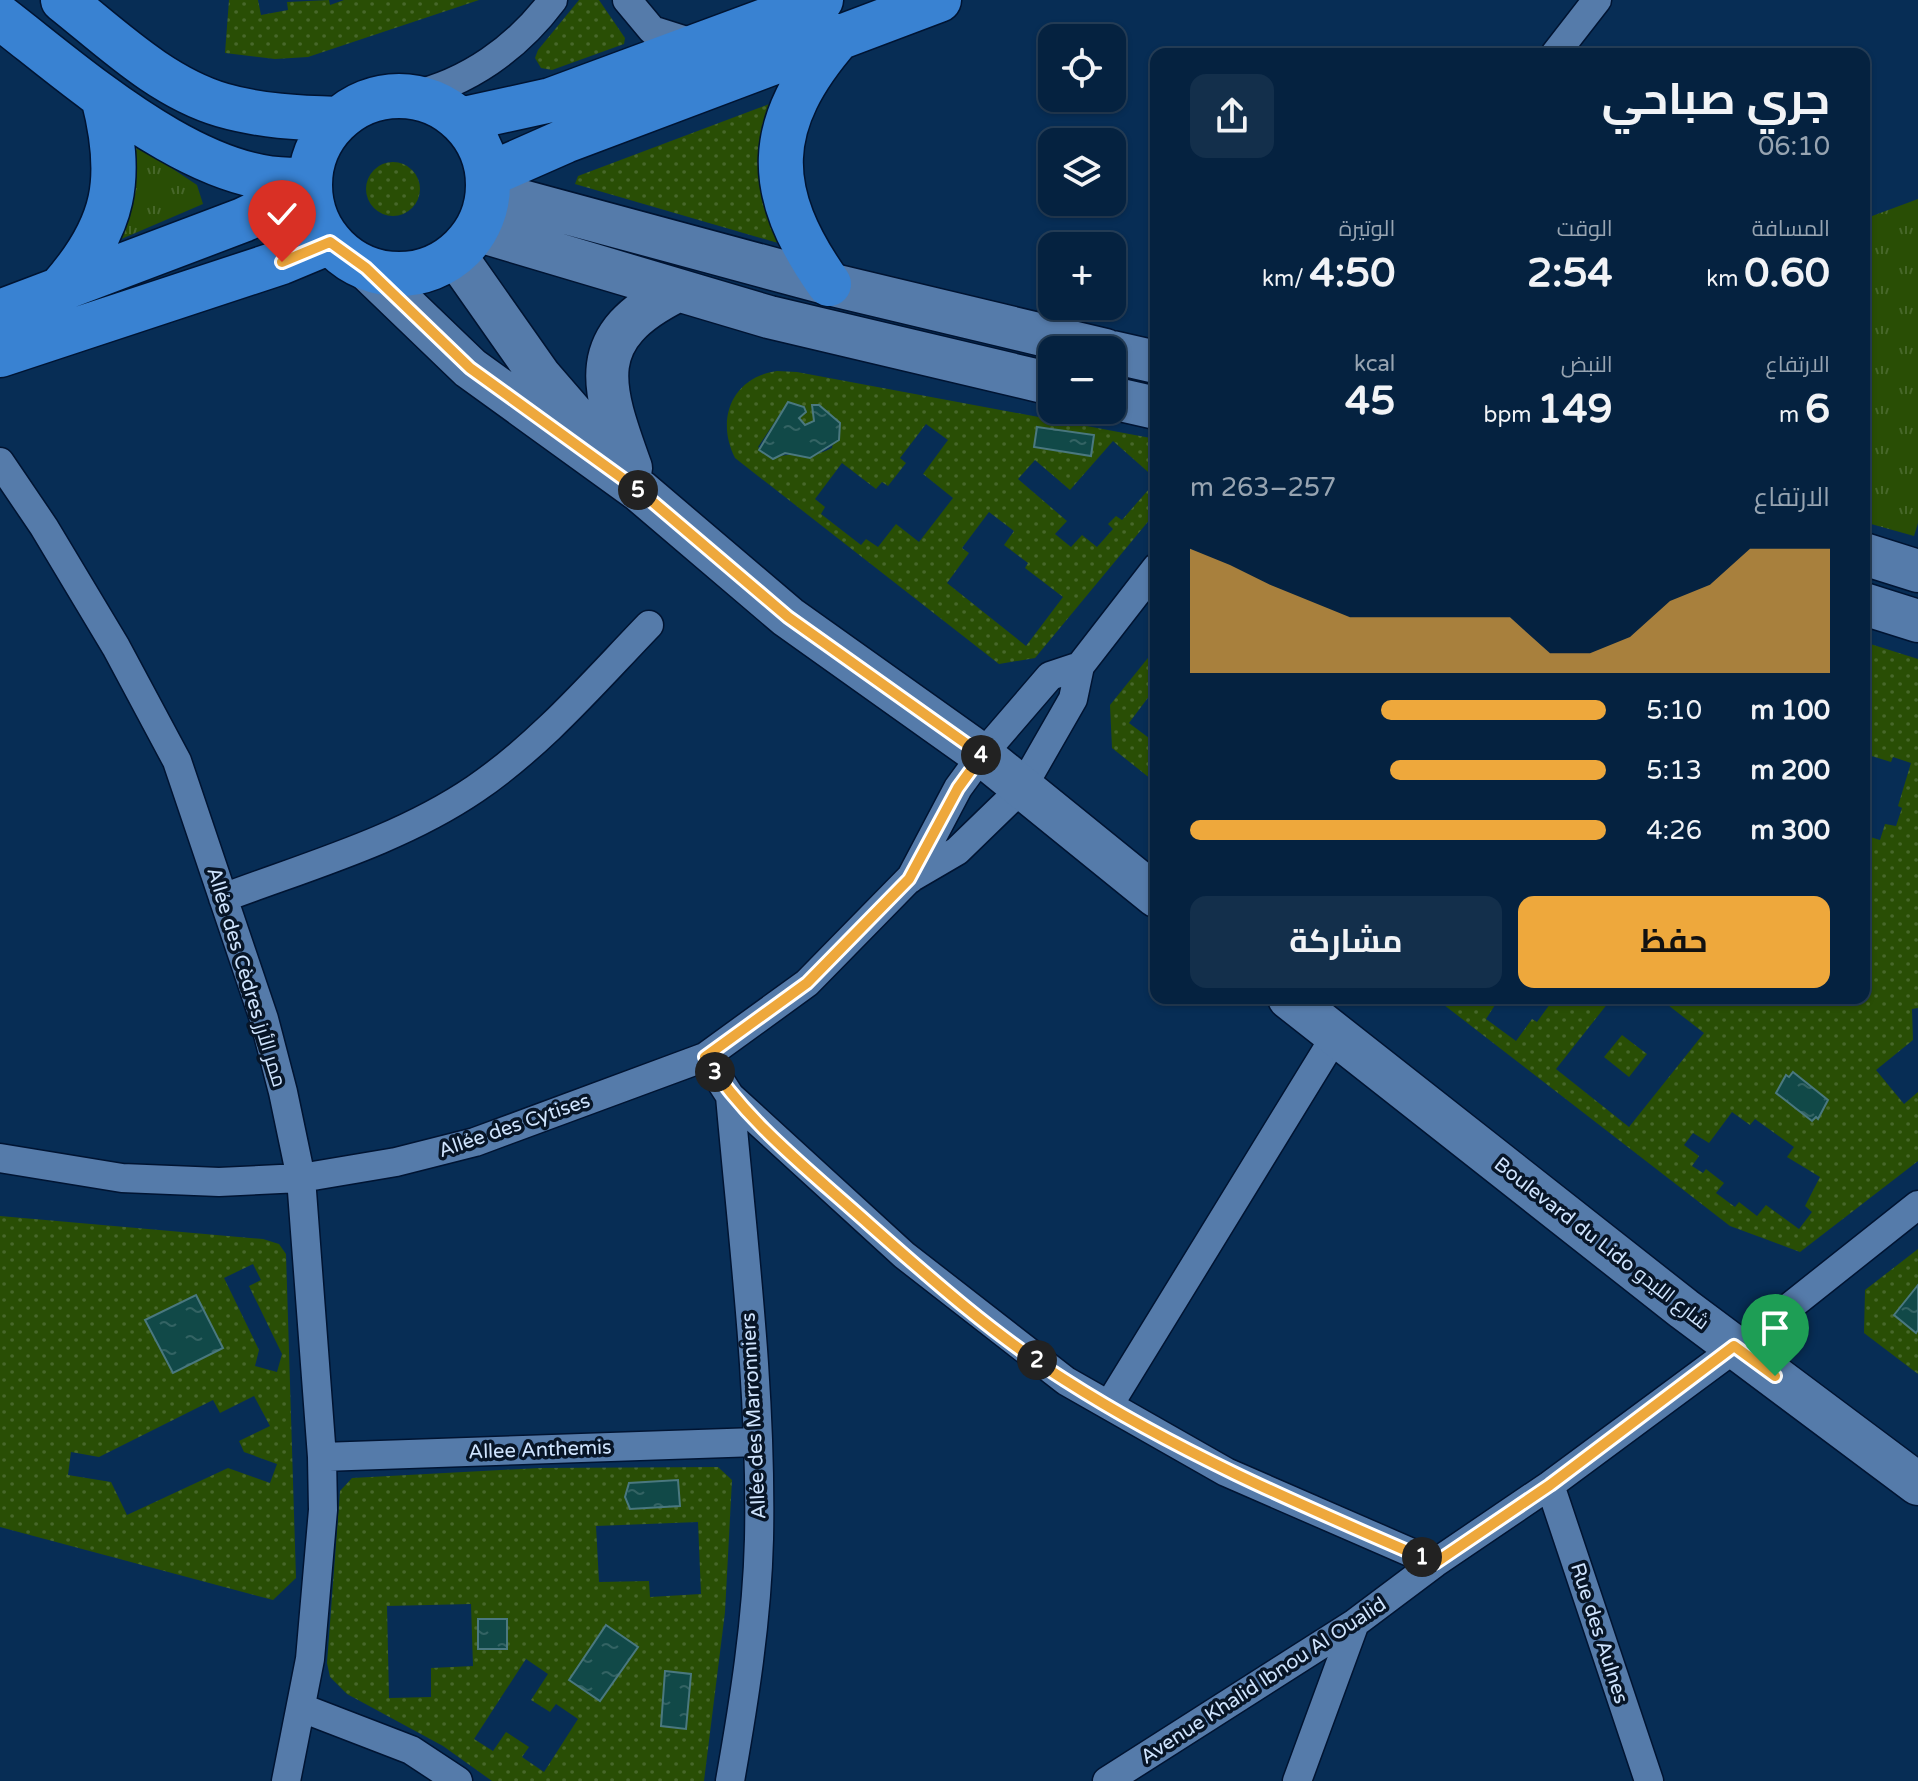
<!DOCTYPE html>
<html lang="ar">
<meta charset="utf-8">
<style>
body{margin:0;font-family:"Varela Round",Cairo,sans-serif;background:#132f4b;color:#f1f3f6;direction:rtl;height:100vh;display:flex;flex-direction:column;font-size:30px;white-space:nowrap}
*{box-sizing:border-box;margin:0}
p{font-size:26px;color:#97a4b1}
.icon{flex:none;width:44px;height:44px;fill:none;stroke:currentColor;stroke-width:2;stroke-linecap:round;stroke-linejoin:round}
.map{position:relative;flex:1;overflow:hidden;direction:ltr}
.details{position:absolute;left:1150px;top:48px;width:720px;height:956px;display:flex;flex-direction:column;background:#052240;border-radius:16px;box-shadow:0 2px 6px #0004,0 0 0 2px #263f59;direction:rtl}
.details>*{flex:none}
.controls{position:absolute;left:1038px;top:24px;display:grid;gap:16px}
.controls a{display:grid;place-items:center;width:88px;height:88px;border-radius:16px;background:#052240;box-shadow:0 2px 6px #0004,0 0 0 2px #263f59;font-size:40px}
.pin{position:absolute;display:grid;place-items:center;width:68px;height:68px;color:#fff;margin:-82px -34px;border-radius:50% 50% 50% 0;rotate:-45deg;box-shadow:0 0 8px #0007}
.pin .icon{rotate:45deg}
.km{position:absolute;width:40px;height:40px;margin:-20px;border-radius:50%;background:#222;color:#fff;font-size:22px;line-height:40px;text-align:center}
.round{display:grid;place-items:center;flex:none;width:84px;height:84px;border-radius:16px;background:#132f4b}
.head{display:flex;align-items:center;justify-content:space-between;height:136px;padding:0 40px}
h1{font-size:44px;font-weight:700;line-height:60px}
.metrics{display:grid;grid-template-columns:repeat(3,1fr);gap:12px;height:136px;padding:8px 40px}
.metrics div{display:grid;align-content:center}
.metrics b{font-size:40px;font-weight:700}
.metrics small{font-size:22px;font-weight:400}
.metrics p{font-size:22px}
.chart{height:224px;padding:16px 40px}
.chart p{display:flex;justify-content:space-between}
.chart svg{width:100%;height:144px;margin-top:8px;fill:#eea83c;opacity:.7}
.button{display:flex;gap:16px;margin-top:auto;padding:16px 40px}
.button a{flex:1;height:92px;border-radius:16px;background:#eea83c;color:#111;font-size:32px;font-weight:700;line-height:92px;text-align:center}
.button a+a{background:#132f4b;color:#f1f3f6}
ul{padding:0 40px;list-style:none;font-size:26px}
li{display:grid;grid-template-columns:128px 96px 1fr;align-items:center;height:60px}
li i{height:20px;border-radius:10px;background:#eea83c}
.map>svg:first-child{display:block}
.grass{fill:url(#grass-tufts)}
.garden{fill:url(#garden-dots);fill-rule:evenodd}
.water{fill:url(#water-ripples);stroke:#4a787f;stroke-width:2}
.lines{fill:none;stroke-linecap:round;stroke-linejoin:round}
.minor-casing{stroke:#001432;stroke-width:31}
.secondary-casing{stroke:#001432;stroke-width:45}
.primary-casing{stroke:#001432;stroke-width:47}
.minor{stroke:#557baa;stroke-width:28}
.secondary{stroke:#557baa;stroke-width:42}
.primary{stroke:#3982d2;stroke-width:44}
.route-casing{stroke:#fff;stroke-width:16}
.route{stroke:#eea83c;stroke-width:10}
.labels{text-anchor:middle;stroke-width:7;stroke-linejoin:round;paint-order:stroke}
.street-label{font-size:20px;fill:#cfe4fe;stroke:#071527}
</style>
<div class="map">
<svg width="1918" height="1781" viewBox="0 0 1918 1781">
<defs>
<pattern id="grass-tufts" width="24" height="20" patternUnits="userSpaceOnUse" patternTransform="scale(2)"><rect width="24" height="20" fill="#294e05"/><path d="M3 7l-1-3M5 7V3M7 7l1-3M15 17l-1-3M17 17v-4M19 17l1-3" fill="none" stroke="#47672a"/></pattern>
<pattern id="garden-dots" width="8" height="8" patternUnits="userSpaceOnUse" patternTransform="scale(2)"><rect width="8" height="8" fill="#294e05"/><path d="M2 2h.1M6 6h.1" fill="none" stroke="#47672a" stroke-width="1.8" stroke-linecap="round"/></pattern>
<pattern id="water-ripples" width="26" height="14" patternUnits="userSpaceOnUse" patternTransform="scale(2)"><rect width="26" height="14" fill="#114948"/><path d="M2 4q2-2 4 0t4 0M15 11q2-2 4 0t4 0" fill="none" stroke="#336363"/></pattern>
</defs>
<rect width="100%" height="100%" fill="#072d55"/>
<path class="grass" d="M 135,148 L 143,149 L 197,185 L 203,204 L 119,240 Z
M 1918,199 L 1918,523 L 1914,536 L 1864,522 L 1864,219 Z"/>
<path class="garden" d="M 229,0 L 258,0 L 261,15 L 288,10 L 287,2 L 329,0 L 330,5 L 344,0 L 479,0 L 308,57 L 275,59 L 225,53 Z
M 579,0 L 599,0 L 625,38 L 624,44 L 552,70 L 541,68 L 535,58 L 538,50 Z
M 772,103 L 778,243 L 575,184 L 578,176 Z
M366 189a27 27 0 1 1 54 0a27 27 0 1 1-54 0Z
M 777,371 L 797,372 L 1156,439 L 1156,479 L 1113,441 L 1070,490 L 1035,460 L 1018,479 L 1067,521 L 1055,534 L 1071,547 L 1082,535 L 1097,547 L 1113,529 L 1108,524 L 1116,516 L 1122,520 L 1156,481 L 1156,512 L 1035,658 L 999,664 L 735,458 C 715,418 733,377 777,371 ZM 788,402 L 805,408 L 799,418 L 805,425 L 814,421 L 812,405 L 819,405 L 838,421 L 832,448 C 804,462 793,449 773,459 L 758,447 ZM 926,424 L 948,440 L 923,474 L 953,498 L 919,542 L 896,524 L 878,547 L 866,539 L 861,545 L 821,514 L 825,507 L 815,499 L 842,463 L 876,489 L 882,482 L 888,486 L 906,463 L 900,458 ZM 989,512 L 1014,531 L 1004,545 L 1028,563 L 1025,568 L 1063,597 L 1026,646 L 947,583 L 969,553 L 962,548 Z
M 1864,642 L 1918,659 L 1918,1008 L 1912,1009 L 1913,1040 L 1876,1070 L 1904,1104 L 1918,1092 L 1918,1161 L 1800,1252 L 1730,1226 L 1435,998 L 1485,998 L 1495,1005 L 1486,1019 L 1516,1041 L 1532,1019 L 1537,1022 L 1550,1004 L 1548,998 L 1612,998 L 1556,1069 L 1629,1127 L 1704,1033 L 1659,998 L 1700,998 L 1713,1005 L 1723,998 L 1864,998 L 1864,835 L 1880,840 L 1885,824 L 1896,826 L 1902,808 L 1898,806 L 1911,763 L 1893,757 L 1891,762 L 1865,754 ZM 1732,1112 L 1750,1125 L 1755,1119 L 1794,1147 L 1787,1157 L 1820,1177 L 1805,1206 L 1812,1212 L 1799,1229 L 1766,1205 L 1757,1216 L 1739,1202 L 1735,1207 L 1716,1193 L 1724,1183 L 1706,1169 L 1703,1173 L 1692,1166 L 1699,1156 L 1684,1145 L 1693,1133 L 1709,1143 Z
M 1156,648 L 1156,687 L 1129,723 L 1153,741 L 1148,748 L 1156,754 L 1156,783 L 1112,748 L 1110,705 Z
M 1622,1035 L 1647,1054 L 1629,1077 L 1604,1057 Z
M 0,1216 L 263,1239 L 279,1244 L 286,1254 L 296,1578 L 273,1600 L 0,1527 ZM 253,1264 L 261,1280 L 249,1286 L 282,1354 L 277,1372 L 255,1366 L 259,1350 L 224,1278 ZM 254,1396 L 270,1426 L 239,1441 L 244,1452 L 277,1464 L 270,1483 L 228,1468 L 127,1515 L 111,1482 L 68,1475 L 71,1452 L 99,1457 L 213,1400 L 220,1413 Z
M 1918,1249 L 1918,1285 L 1894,1315 L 1918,1330 L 1918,1374 L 1864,1333 L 1865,1290 Z
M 718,1467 L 732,1480 L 725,1612 L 704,1781 L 492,1781 L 443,1746 L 347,1694 L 330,1677 L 327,1663 L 340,1491 L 352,1478 L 540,1468 ZM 698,1522 L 701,1594 L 650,1597 L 649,1581 L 599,1582 L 596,1526 ZM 471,1604 L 473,1666 L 431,1668 L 431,1697 L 389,1698 L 387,1606 ZM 526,1659 L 548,1674 L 531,1700 L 550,1712 L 556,1704 L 578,1719 L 544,1772 L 522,1757 L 529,1747 L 506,1732 L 493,1751 L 474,1739 Z"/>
<path class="water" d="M 788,402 L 804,407 L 806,412 L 799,418 L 805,425 L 814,421 L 812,405 L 819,405 L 840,423 L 839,440 L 810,458 L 785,453 L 773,459 L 759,450 Z
M 1037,427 L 1094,435 L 1091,456 L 1034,447 Z
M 1793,1072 L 1828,1100 L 1818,1119 L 1816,1117 L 1812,1121 L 1776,1093 L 1786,1075 L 1789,1077 Z
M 1918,1285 L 1918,1330 L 1916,1333 L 1894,1315 Z
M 196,1295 L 223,1348 L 173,1373 L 145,1320 Z
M 678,1480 L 680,1506 L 630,1509 L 625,1497 L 629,1483 Z
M 478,1619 L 507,1619 L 507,1649 L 478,1649 Z
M 606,1625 L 638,1647 L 600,1701 L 569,1680 Z
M 665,1671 L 691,1674 L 686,1729 L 661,1726 Z"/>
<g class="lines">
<g class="minor-casing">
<path id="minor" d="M 627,0 L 652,30 L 696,44
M 1555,54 L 1597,0
M 410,96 C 468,83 517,48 553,0
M 0,462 L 44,527 L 116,647 L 177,761 L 264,1019 L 283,1092 L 301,1178 L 322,1457 L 323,1510 L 310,1659 L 286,1781
M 910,879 L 958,788 L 982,755 L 1050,676 L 1080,666
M 223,898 C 308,866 400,840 475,789 C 541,744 594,682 649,625
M 705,1057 L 730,1096 C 743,1243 762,1391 759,1539 C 757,1620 744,1702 730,1781
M 730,1096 L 904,1255 L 1066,1381 L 1226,1472 L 1435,1563
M 0,1158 L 122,1178 L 219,1182 L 301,1178 L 396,1162 L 475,1142 L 705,1057 L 807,983 L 909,879 L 957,851 L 1022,788 L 1073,699 L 1080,666 L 1156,568
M 1109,1405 L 1336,1035
M 322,1457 L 757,1442
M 1550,1485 L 1649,1781
M 302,1708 L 411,1750 L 458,1781
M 1107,1781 L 1355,1623 L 1435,1563 L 1550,1485 L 1773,1320 L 1918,1205
M 1297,1781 L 1355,1623"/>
</g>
<g class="secondary-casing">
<path id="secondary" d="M 489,192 L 829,284 L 1105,350
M 476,230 L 769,317 L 1052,384
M 455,255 L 540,376 L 592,436
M 366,268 L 470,368 L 640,491 L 788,617 L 982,755 L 1156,896
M 1112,352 L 1156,362
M 1112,398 L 1156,408
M 631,468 C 601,385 584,337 677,291
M 1864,554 L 1918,571
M 1864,604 L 1918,621
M 1289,998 L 1684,1309 L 1918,1484"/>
</g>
<g class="primary-casing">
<path id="primary" d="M 63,0 C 111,38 161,87 222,105 C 260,116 299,118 338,119
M 0,17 C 77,76 208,195 310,178
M310 185a89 89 0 1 1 178 0a89 89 0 1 1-178 0Z
M 460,120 L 551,100 L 821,0
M 488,175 L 565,141 L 939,0
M 829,284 C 763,191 763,124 840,36
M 60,289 C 116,226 124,178 103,97
M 0,312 L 243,220 L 310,188
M 0,355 L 282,262 L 330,242"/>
</g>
<use href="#minor" class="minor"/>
<use href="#secondary" class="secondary"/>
<use href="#primary" class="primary"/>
</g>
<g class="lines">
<g class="route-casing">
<path id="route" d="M 282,262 L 330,242 L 366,268 L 470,368 L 640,491 L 788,617 L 982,755 L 958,788 L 909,879 L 807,983 L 705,1057 C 743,1117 800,1163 852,1209 C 920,1269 989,1332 1065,1380 C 1182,1455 1308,1508 1435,1563 L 1550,1485 L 1734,1346 L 1775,1376"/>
</g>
<use href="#route" class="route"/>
</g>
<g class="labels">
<g class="street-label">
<text transform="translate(247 977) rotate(73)" y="7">Allée des Cèdres ممر الأرز</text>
<text transform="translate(514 1125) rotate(-19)" y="7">Allée des Cytises</text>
<text transform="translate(1602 1243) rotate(38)" y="7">Boulevard du Lido شارع الليدو</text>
<text transform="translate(753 1416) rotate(-93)" y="7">Allée des Marronniers</text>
<text transform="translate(540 1449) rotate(-2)" y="7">Allee Anthemis</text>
<text transform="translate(1600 1633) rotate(72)" y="7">Rue des Aulnes</text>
<text transform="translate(1263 1680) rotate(-33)" y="7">Avenue Khalid Ibnou Al Oualid</text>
</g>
</g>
</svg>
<div class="controls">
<a><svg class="icon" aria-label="locate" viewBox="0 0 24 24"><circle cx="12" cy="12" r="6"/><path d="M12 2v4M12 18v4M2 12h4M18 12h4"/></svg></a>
<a><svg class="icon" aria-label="layers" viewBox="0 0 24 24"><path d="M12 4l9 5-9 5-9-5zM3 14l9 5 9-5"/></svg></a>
<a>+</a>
<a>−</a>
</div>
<div class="pin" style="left:1775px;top:1376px;background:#1e9e55"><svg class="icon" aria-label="arrive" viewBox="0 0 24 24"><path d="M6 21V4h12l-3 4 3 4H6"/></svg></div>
<div class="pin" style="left:282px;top:262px;background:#d93025"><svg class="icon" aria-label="check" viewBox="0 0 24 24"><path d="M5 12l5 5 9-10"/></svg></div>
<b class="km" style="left:1422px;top:1557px">1</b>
<b class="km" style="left:1037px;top:1360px">2</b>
<b class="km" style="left:715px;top:1072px">3</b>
<b class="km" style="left:981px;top:755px">4</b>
<b class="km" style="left:638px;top:490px">5</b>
<section class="details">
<div class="head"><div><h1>جري صباحي</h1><p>06:10</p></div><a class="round"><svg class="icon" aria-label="share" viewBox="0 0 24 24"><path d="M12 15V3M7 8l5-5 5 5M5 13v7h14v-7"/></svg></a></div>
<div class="metrics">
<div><p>المسافة</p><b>0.60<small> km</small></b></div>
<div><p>الوقت</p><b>2:54</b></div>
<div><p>الوتيرة</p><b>4:50<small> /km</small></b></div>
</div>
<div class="metrics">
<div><p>الارتفاع</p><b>6<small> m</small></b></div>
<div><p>النبض</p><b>149<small> bpm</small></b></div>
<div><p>kcal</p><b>45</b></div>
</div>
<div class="chart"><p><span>الارتفاع</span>257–263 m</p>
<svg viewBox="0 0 160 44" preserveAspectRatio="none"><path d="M0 44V6L10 11L20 17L30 22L40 27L50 27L60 27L70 27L80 27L90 38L100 38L110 33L120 22L130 17L140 6L150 6L160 6V44z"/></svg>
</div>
<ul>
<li><b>100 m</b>5:10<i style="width:54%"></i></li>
<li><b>200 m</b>5:13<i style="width:52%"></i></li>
<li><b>300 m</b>4:26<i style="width:100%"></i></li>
</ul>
<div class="button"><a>حفظ</a><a>مشاركة</a></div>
</section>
</div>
